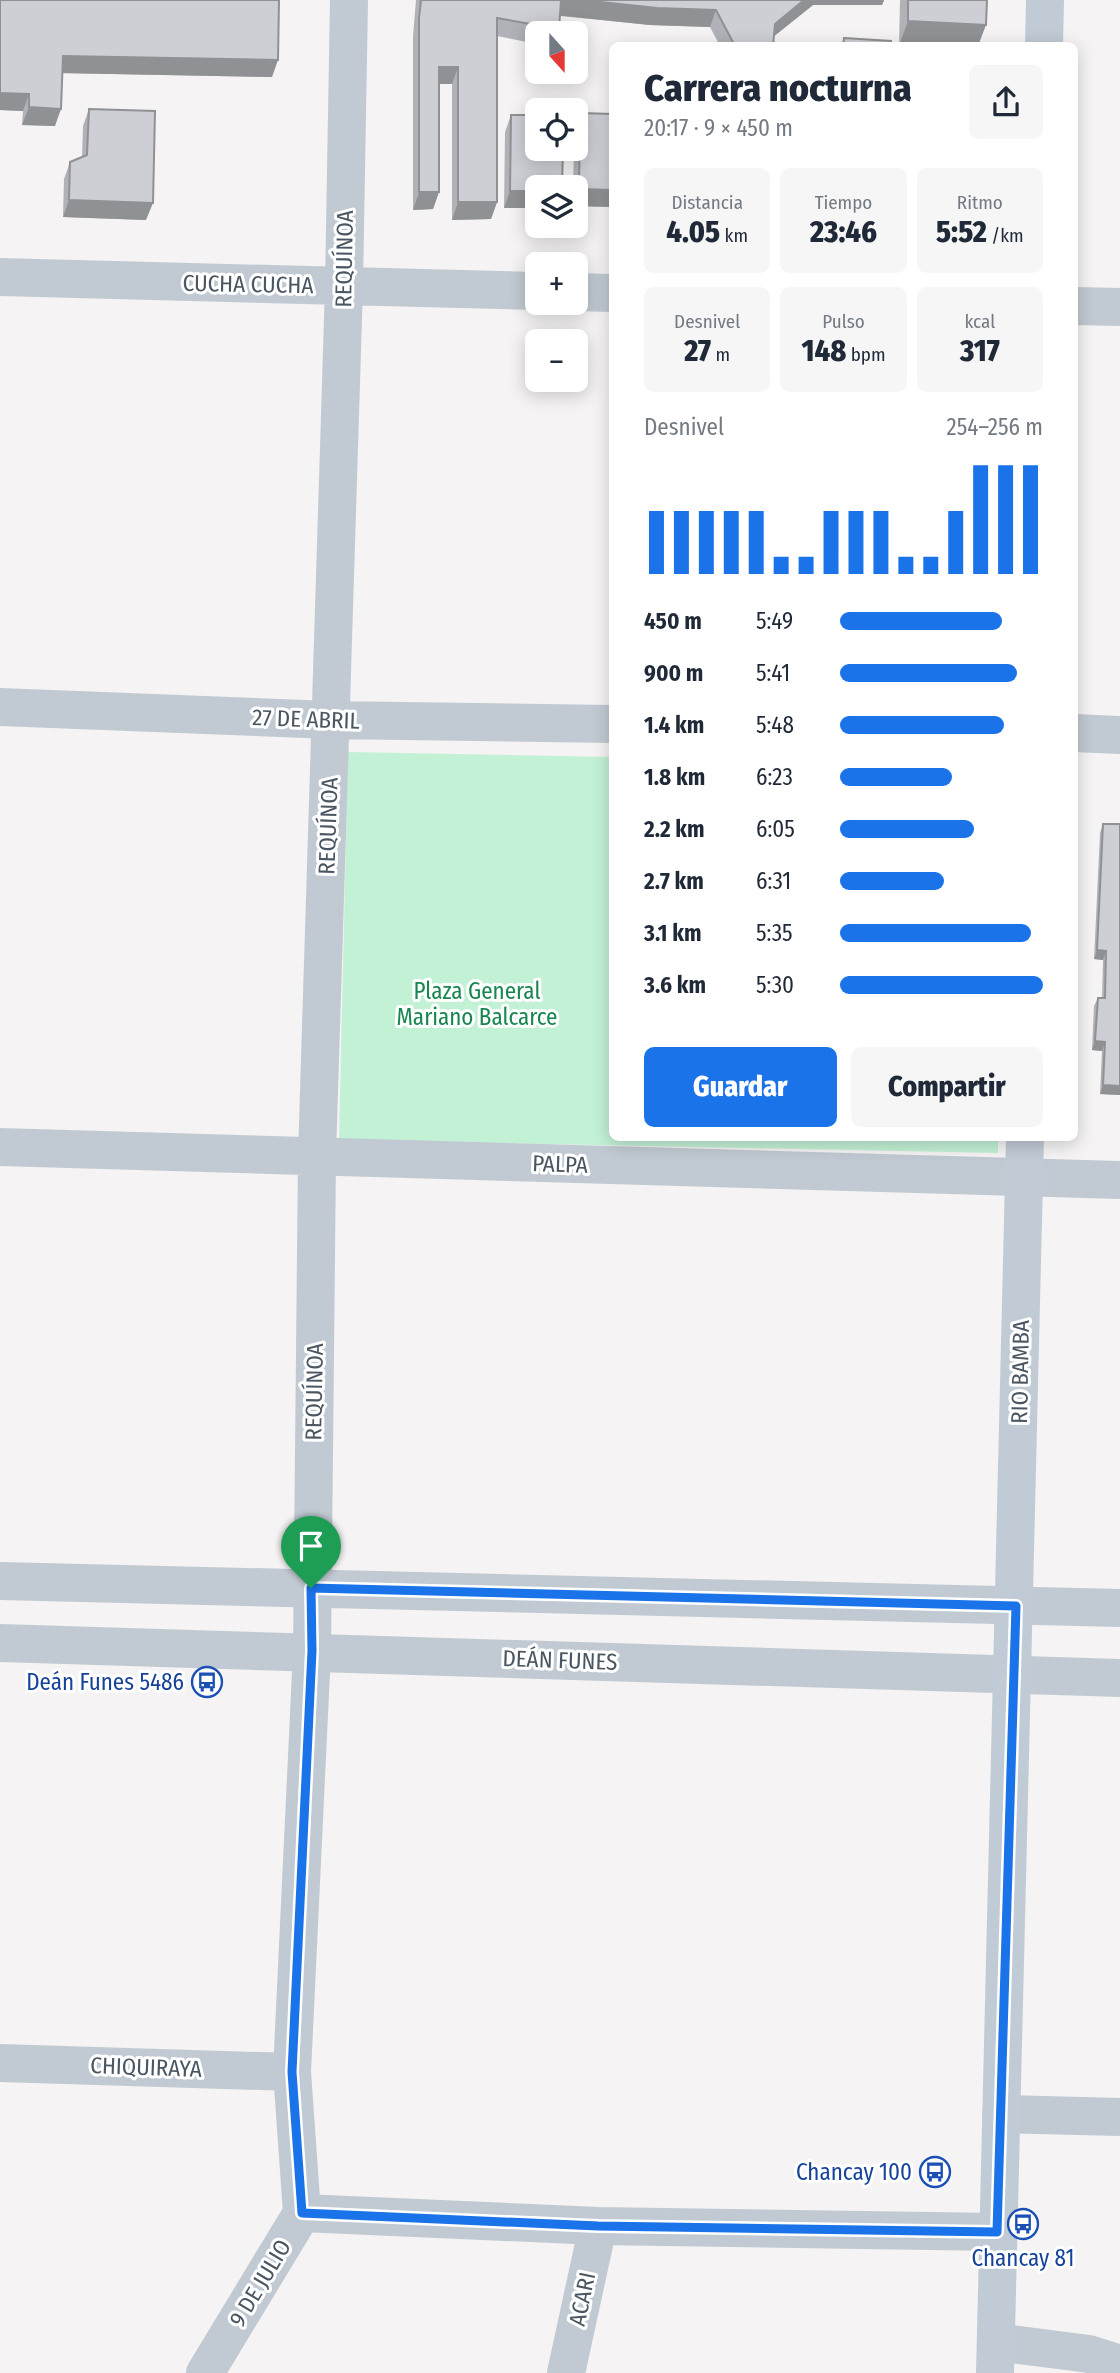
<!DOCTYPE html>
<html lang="es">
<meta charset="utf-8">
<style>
body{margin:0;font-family:"Fira Sans Condensed",sans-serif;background:#f6f6f7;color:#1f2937;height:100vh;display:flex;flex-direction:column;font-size:26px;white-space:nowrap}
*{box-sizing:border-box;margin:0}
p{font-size:23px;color:#747a83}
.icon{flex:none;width:38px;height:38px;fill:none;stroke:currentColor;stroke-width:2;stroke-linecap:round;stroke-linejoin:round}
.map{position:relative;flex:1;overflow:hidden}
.details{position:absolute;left:609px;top:42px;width:469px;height:1099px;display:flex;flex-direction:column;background:#fff;border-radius:10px;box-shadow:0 4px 18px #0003}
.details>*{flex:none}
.needle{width:46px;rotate:159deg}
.controls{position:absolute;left:525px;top:21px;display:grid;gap:14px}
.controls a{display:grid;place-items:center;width:63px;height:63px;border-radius:10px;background:#fff;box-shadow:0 4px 18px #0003;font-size:35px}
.pin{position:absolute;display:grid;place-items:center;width:60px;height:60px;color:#fff;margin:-72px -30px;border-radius:50% 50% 50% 0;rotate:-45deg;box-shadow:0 0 7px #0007}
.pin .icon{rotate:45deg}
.round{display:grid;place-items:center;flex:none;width:74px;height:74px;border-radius:10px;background:#f6f6f7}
.summary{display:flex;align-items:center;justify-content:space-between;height:119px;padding:0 35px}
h1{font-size:38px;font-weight:800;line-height:52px}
.figures{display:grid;grid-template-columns:repeat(3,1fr);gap:10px;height:119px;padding:7px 35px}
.figures div{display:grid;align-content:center;border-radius:10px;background:#f6f6f7;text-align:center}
.figures b{font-size:30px;font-weight:800}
.figures small{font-size:19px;font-weight:400}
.figures p{font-size:19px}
.chart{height:196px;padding:14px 35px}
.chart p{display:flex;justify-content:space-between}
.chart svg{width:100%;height:126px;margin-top:7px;stroke:#1a73e8;stroke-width:6}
.action{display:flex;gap:14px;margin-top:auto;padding:14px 35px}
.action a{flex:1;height:80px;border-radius:10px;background:#1a73e8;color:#fff;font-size:28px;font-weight:800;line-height:80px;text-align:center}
.action a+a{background:#f6f6f7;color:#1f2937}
ul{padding:0 35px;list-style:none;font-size:23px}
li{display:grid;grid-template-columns:112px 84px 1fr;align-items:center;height:52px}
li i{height:18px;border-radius:9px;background:#1a73e8}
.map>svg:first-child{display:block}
.green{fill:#c3f1d5}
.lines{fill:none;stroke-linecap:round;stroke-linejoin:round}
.minor{stroke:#c1cad2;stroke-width:38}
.secondary{stroke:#c1cbd6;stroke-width:38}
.wall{fill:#b0b2b7}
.shaded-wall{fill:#909195}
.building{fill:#cdcfd5;stroke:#909195;stroke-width:2}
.route-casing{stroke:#fff;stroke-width:14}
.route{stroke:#1a73e8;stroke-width:9}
.labels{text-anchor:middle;stroke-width:6;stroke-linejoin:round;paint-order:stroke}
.street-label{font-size:23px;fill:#4a5661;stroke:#fff}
.park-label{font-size:23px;fill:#17864f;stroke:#fff}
.transit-label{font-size:23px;fill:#164399;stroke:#fff;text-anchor:end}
</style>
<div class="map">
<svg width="1120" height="2373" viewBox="0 0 1120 2373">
<rect width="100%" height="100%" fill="#f5f3f3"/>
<path class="green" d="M 348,752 L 612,757 L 612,1138 L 998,1138 L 998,1153 L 339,1140 Z"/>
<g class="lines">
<path class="minor" d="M 0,277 L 537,291
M 576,292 L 612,293
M 1074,306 L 1120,307
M 0,707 L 331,720 L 612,724
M 1074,733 L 1120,735
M 0,1147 L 1120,1180
M 0,1581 L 1120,1608
M 0,1643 L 1120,1678
M 0,2063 L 292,2072
M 1001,2114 L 1120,2117
M 302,2213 L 292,2072 L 312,1651 L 317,1156 L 344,286 L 349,0
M 996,2342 L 1089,2354 L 1120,2364
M 205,2373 L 302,2213 L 598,2226 L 997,2232
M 566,2373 L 598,2226"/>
<path class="secondary" d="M 1044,46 L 1045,0
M 995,2373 L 1025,1138"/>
</g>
<path class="wall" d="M 0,0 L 272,77 L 62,73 L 55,126 L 22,125 L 23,111 L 0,110 Z
M 416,0 L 884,0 L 882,5 L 813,5 L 773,37 L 773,46 L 720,46 L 710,27 L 650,25 L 560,16 L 559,29 L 557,33 L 537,33 L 537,44 L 497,36 L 497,202 L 491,219 L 452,220 L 452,84 L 439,84 L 439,192 L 433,209 L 413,210 L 413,36 Z
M 900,0 L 987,0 L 978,46 L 899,46 Z
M 89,109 L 146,220 L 63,217 L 64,179 L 70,162 L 82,158 L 83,126 Z
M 580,113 L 612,114 L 612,207 L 576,206 L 576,187 L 573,187 L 574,149 L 576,149 L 576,126 Z
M 511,115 L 562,187 L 504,208 L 505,132 Z
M 1103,824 L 1120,824 L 1120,1095 L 1100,1094 L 1102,1051 L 1092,1050 L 1094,1006 L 1098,998 L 1102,998 L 1103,960 L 1094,959 L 1100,833 Z"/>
<path class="shaded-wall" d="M 560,0 L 582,0 L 716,10 L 710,27 L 650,25 L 555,15 Z
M 804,0 L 884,0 L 882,5 L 813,5 L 768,41 L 775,24 Z
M 908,21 L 986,25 L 978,46 L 899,46 Z
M 63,56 L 278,60 L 272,77 L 57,73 Z
M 439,67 L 458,67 L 452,84 L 433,84 Z
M 0,93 L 29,94 L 23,111 L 0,110 Z
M 29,107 L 61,109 L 55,126 L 22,125 Z
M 579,189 L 612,190 L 612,207 L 576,206 L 576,199 Z
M 510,191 L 537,191 L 537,208 L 504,208 Z
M 419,192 L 439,192 L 433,209 L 413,210 Z
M 69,200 L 153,203 L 146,220 L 63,217 Z
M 458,202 L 497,202 L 491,219 L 452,220 Z
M 1097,950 L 1106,951 L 1103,960 L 1094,959 Z
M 1095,1041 L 1105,1042 L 1102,1051 L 1092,1050 Z
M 1103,1085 L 1120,1086 L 1120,1095 L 1100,1094 Z"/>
<path class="building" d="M 0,0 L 279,0 L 278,60 L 63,56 L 61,109 L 29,107 L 29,94 L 0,93 Z
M 421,0 L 561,0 L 559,29 L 497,18 L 497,202 L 458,202 L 458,67 L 439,67 L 439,192 L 419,192 L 419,19 Z
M 582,0 L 804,0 L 775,24 L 773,46 L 735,46 L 716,10 L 657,8 Z
M 908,0 L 987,0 L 986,25 L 908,21 Z
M 844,38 L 891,41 L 890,46 L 843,46 Z
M 89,109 L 155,111 L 153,203 L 69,200 L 70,162 L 87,155 Z
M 580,113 L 612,114 L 612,190 L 579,189 Z
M 511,115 L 537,115 L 537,149 L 563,149 L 562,187 L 537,187 L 537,191 L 510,191 Z
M 1103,824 L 1120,824 L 1120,1086 L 1103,1085 L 1105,1042 L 1095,1041 L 1098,998 L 1105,998 L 1106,951 L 1097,950 Z"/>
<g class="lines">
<g class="route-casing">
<path id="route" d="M 311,1588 L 1016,1606 L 997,2232 L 598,2226 L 302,2213 L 292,2072 L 312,1651 Z"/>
</g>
<use href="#route" class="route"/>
</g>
<defs>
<g id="bus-ring" transform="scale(1.575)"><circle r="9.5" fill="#fff" stroke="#1a4fb4" stroke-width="1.5"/><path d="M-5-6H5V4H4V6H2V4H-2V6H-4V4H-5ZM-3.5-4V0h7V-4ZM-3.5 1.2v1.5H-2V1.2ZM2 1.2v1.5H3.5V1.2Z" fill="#1a4fb4"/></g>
</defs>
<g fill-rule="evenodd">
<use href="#bus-ring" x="207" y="1682"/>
<use href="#bus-ring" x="935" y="2172"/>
<use href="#bus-ring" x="1023" y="2224"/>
</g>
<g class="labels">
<g class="street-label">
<text transform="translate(344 259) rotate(-89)" y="8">REQUÍNOA</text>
<text transform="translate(248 284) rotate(1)" y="8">CUCHA CUCHA</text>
<text transform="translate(306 719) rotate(2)" y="8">27 DE ABRIL</text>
<text transform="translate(328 826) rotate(-88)" y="8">REQUÍNOA</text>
<text transform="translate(560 1164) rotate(2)" y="8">PALPA</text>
<text transform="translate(1020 1372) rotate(-89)" y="8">RIO BAMBA</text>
<text transform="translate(314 1392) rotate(-89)" y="8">REQUÍNOA</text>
<text transform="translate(560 1660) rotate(2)" y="8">DEÁN FUNES</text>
<text transform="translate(146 2067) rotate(2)" y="8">CHIQUIRAYA</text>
<text transform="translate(260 2283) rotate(-59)" y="8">9 DE JULIO</text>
<text transform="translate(582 2299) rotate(-78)" y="8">ACARI</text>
</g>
<g class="park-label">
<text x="477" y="999">Plaza General<tspan x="477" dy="26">Mariano Balcarce</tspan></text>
</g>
<g class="transit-label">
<text x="184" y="1690">Deán Funes 5486</text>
<text x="912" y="2180">Chancay 100</text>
<text x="1023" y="2266" text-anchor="middle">Chancay 81</text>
</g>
</g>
</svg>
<div class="controls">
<a><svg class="needle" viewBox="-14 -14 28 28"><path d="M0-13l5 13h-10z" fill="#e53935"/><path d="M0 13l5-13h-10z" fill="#747a83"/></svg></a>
<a><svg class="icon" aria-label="locate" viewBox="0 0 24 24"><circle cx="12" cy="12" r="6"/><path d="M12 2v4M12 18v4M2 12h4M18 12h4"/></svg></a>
<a><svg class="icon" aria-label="layers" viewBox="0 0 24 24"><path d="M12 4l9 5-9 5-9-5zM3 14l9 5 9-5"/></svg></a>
<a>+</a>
<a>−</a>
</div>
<div class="pin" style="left:311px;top:1588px;background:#1e9e55"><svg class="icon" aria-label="arrive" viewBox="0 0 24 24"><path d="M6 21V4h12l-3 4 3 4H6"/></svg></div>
<section class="details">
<div class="summary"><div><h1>Carrera nocturna</h1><p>20:17 · 9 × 450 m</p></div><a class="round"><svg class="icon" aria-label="share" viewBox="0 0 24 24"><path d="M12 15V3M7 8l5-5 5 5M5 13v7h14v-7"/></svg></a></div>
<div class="figures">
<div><p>Distancia</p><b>4.05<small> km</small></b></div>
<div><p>Tiempo</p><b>23:46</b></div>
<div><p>Ritmo</p><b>5:52<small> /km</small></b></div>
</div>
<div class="figures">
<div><p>Desnivel</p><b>27<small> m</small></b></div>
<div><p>Pulso</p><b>148<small> bpm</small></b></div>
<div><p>kcal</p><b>317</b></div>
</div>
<div class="chart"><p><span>Desnivel</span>254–256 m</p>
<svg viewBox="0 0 160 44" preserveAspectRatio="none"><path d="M5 44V22M15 44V22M25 44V22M35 44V22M45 44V22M55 44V38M65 44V38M75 44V22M85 44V22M95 44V22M105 44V38M115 44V38M125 44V22M135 44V6M145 44V6M155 44V6"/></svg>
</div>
<ul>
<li><b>450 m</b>5:49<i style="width:80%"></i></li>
<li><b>900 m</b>5:41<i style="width:87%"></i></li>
<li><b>1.4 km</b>5:48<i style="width:81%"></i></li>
<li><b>1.8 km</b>6:23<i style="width:55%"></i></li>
<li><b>2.2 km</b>6:05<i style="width:66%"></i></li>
<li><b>2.7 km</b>6:31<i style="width:51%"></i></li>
<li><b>3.1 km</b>5:35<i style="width:94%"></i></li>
<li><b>3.6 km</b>5:30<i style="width:100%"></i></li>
</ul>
<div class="action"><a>Guardar</a><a>Compartir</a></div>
</section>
</div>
